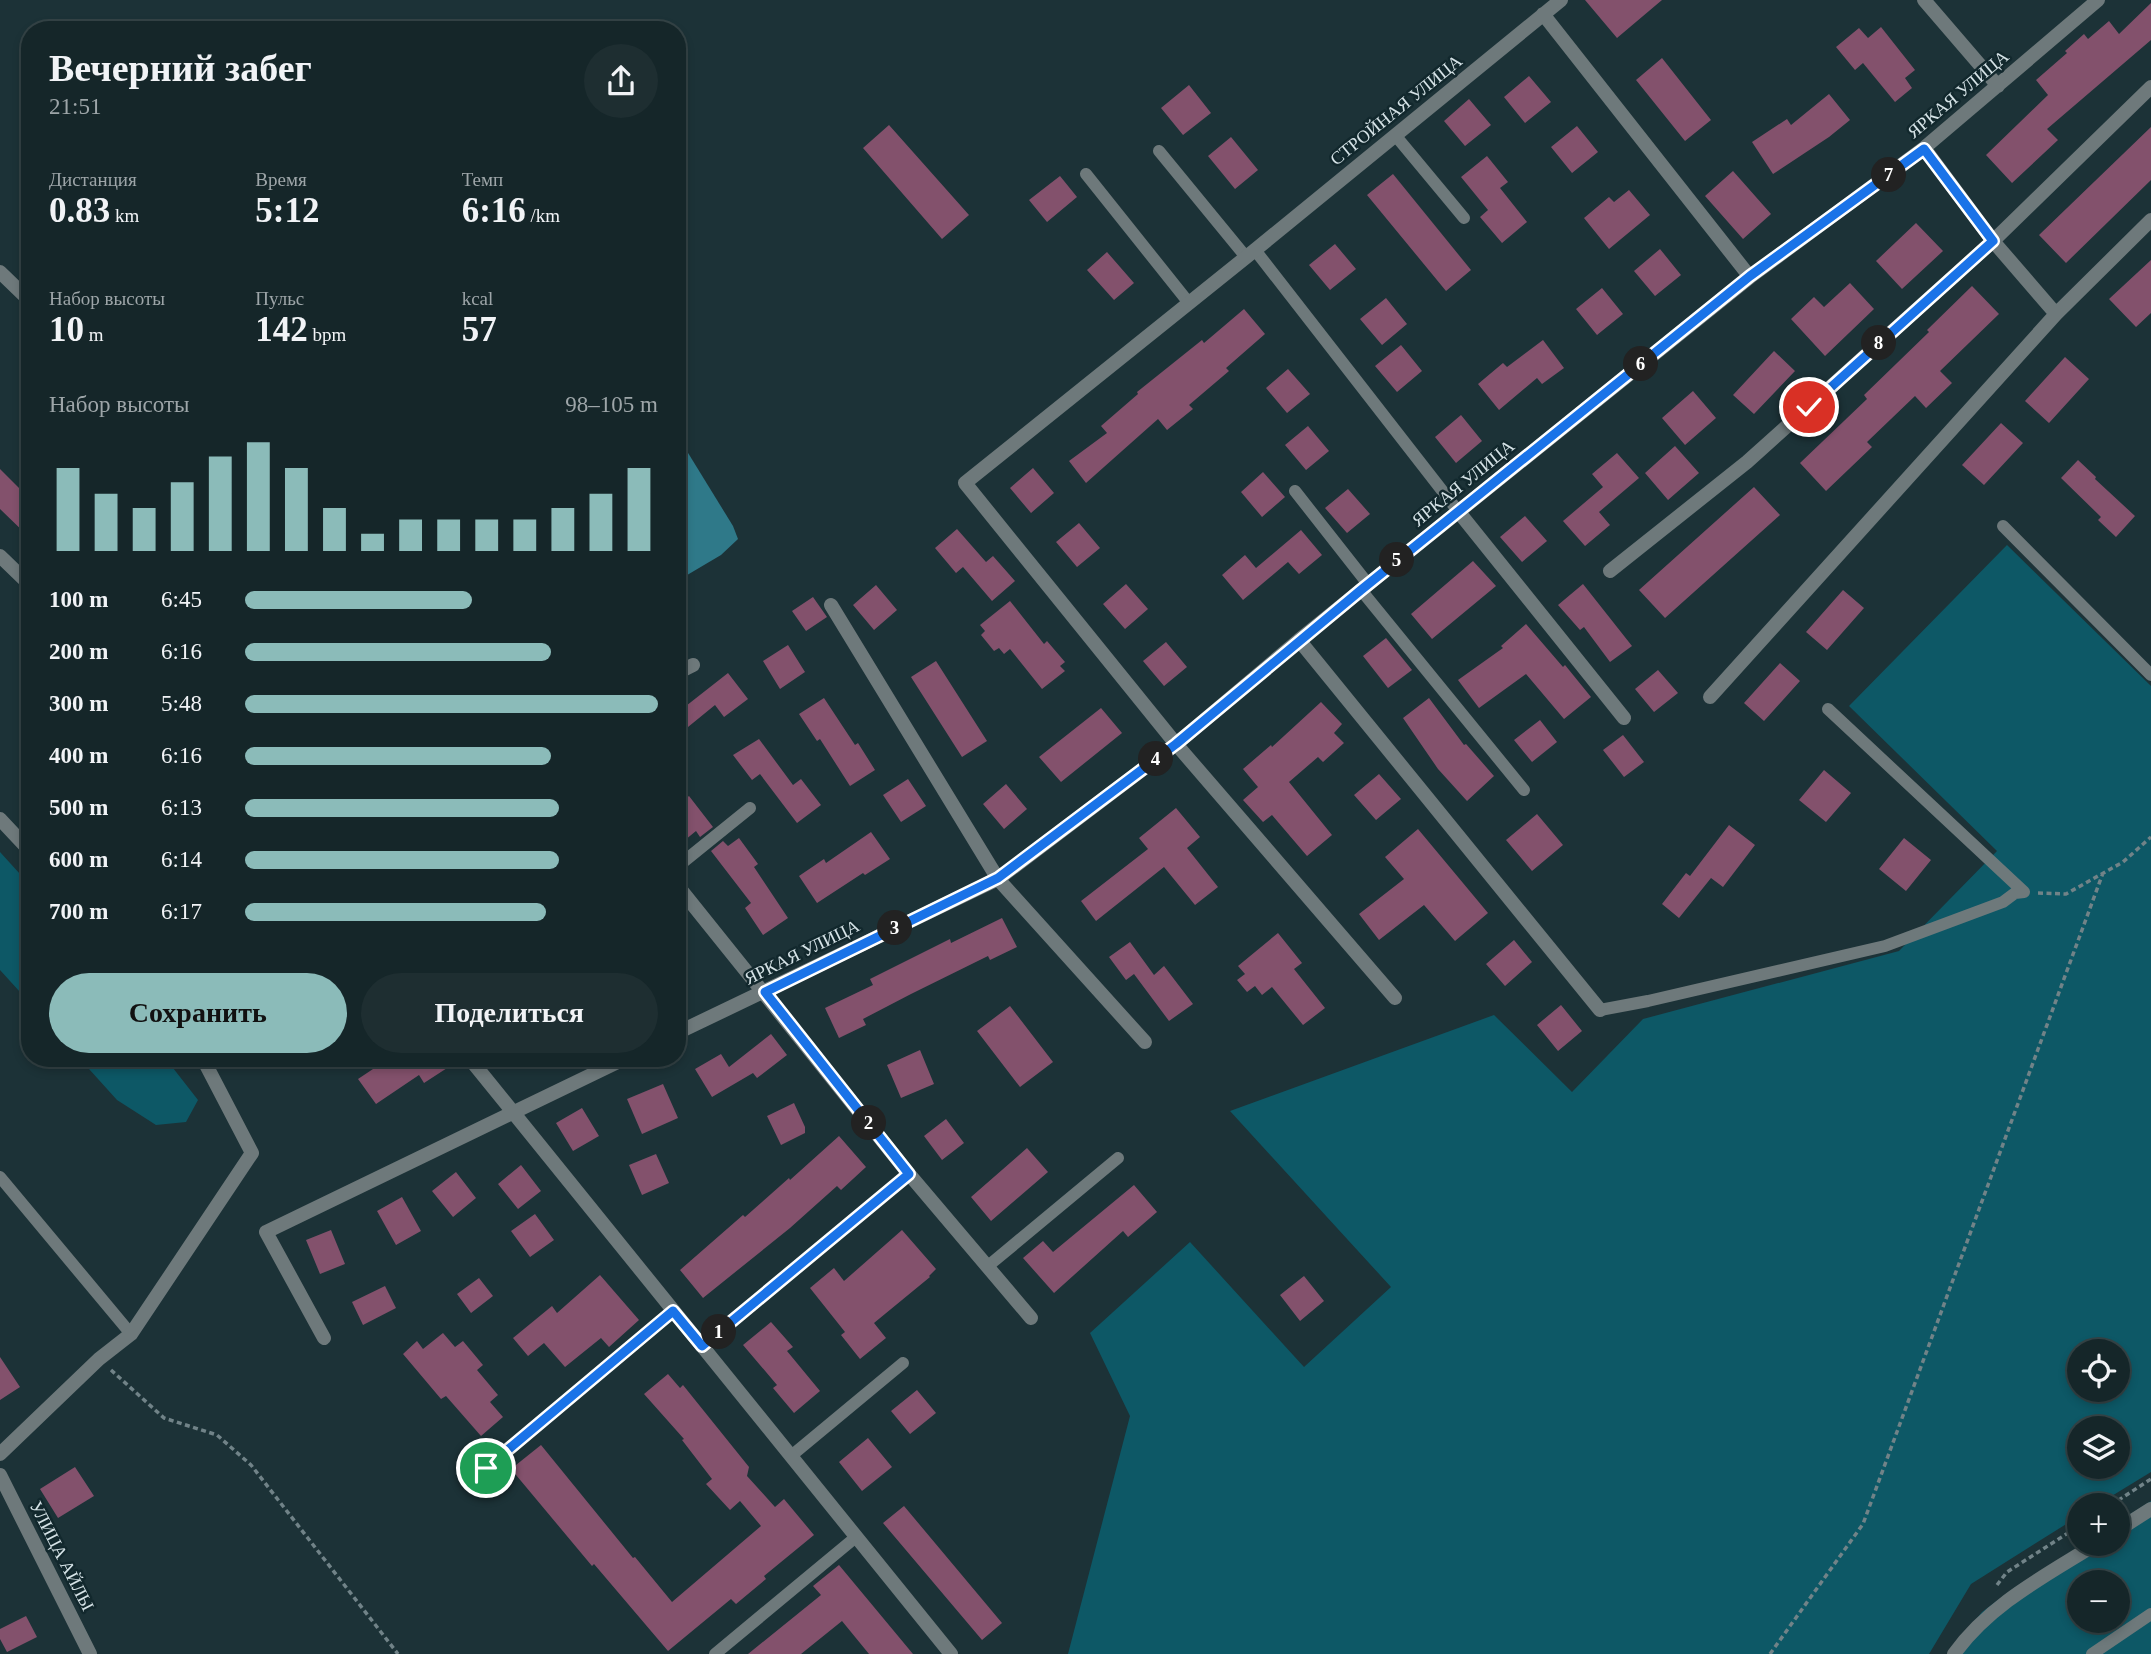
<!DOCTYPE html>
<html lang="ru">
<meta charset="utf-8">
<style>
body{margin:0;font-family:Georgia,serif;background:#1e2e31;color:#f1f3f6;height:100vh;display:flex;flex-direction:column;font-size:26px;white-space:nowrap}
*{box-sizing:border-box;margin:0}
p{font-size:23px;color:#9da5a8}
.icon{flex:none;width:38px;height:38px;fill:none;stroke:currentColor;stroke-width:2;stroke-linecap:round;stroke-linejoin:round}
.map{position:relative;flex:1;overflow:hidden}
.panel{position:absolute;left:21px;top:21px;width:665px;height:1046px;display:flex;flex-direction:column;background:#152629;border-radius:28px;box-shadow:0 4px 10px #0003,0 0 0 2px #344346}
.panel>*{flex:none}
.tools{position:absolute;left:2067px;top:1339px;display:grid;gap:14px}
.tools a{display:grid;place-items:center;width:63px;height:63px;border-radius:50%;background:#152629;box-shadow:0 4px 10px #0003,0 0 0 2px #344346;font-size:35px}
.pin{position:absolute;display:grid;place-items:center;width:60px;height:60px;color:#fff;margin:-30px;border:4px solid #fff;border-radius:50%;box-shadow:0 2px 7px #0007}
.km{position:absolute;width:35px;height:35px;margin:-18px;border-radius:50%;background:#222;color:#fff;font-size:19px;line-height:35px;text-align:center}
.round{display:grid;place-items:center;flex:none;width:74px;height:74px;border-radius:37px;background:#1e2e31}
.headline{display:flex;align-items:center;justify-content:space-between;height:119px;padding:0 28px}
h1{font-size:38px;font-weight:800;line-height:52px}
.metrics{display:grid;grid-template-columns:repeat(3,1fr);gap:10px;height:119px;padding:7px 28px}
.metrics div{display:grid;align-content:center}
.metrics b{font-size:35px;font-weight:800}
.metrics small{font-size:19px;font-weight:400}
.metrics p{font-size:19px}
.chart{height:196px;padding:14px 28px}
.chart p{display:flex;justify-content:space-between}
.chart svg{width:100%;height:126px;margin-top:7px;stroke:#8bbbb9;stroke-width:6}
.button{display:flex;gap:14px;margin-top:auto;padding:14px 28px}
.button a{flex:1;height:80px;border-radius:42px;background:#8bbbb9;color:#111;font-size:28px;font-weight:800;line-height:80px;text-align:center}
.button a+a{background:#1e2e31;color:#f1f3f6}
ul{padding:0 28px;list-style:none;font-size:23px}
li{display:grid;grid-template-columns:112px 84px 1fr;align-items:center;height:52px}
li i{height:18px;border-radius:9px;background:#8bbbb9}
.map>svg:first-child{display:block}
.green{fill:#0d5866;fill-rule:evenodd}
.water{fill:#2f7989}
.building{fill:#83516c}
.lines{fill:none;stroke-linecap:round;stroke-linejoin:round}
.path{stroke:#718388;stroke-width:3.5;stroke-dasharray:5 3.5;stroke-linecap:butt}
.service{stroke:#6e797b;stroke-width:12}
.minor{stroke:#6e797b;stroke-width:14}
.route-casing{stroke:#fff;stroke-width:14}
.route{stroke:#1a73e8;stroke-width:9}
.labels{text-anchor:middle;stroke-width:5;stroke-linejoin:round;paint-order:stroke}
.street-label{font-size:18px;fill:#d6e3e7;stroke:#12282d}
</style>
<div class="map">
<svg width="2151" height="1654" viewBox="0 0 2151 1654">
<rect width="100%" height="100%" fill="#1c3237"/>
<path class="green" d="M 2007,545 L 2151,686 L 2151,1472 L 2097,1505 L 2079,1505 L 2079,1516 L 1971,1584 L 1929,1654 L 1068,1654 L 1130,1416 L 1090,1333 L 1190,1242 L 1304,1367 L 1391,1287 L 1230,1111 L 1494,1015 L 1572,1092 L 1643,1019 L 1899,951 L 1997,851 L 1849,706 ZM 2079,1351 L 2118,1351 L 2118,1390 L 2079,1390 ZM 2079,1428 L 2118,1428 L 2118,1466 L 2079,1466 Z
M 0,852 L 30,885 L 30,1003 L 0,970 Z
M 80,1059 L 166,1059 L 198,1100 L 186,1122 L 156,1125 L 117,1100 Z
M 2151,1501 L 2151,1654 L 1947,1654 L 1982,1612 L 2014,1588 L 2084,1544 L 2118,1544 L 2118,1522 ZM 2079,1582 L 2118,1582 L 2118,1620 L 2079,1620 Z"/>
<path class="water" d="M 677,435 L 733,526 L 738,539 L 721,555 L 677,581 Z"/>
<path class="building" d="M 1585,0 L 1662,0 L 1617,38 Z
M 2151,3 L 2151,40 L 2047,129 L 2058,140 L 2012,183 L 1986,155 L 2048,95 L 2036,80 L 2067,53 L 2065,51 L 2084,34 L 2088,39 L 2109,21 L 2119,34 Z
M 1881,27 L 1915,70 L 1905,78 L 1912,88 L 1895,102 L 1863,63 L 1855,70 L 1836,47 L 1859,28 L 1868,38 Z
M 1662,58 L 1711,120 L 1685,141 L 1636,80 Z
M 1529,76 L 1551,102 L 1525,123 L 1504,97 Z
M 1189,85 L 1211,113 L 1183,135 L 1161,108 Z
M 1829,94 L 1850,120 L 1829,137 L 1773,174 L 1752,142 L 1787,119 L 1791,125 Z
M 1469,99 L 1491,125 L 1465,146 L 1444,121 Z
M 889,125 L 969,215 L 942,239 L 863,148 Z
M 1577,126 L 1598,152 L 1572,173 L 1551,147 Z
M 2151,127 L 2151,180 L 2066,263 L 2039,235 Z
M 1231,137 L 1258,170 L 1235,189 L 1208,156 Z
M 1487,156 L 1508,182 L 1500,188 L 1527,222 L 1502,243 L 1480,217 L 1488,210 L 1461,177 Z
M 1733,171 L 1771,214 L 1743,239 L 1705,196 Z
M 1393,174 L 1471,270 L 1446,291 L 1367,195 Z
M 1060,176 L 1077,197 L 1047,222 L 1029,200 Z
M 1629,190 L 1650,215 L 1609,249 L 1584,218 L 1609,197 L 1614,202 Z
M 1916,223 L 1943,251 L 1902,289 L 1876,261 Z
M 1335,244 L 1356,269 L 1330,290 L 1309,265 Z
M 1660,249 L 1681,275 L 1655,296 L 1634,271 Z
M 1107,252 L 1134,283 L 1114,300 L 1087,270 Z
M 2151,260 L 2151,313 L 2136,327 L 2109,299 Z
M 1850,283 L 1874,309 L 1825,356 L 1791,319 L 1814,297 L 1824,307 Z
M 1972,286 L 1999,314 L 1940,371 L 1952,383 L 1926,408 L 1915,396 L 1867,442 L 1872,447 L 1826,491 L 1800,463 L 1867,399 L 1864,395 L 1929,332 L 1927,330 Z
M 1602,288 L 1623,314 L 1597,335 L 1576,309 Z
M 1386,298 L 1407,324 L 1382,345 L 1360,319 Z
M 1244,309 L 1265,334 L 1226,368 L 1229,371 L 1189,405 L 1193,409 L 1167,430 L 1158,419 L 1086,483 L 1069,461 L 1107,433 L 1101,426 L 1138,394 L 1137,392 L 1202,340 L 1204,343 Z
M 1543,340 L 1564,368 L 1542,384 L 1537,378 L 1499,410 L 1478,384 L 1503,363 L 1507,367 Z
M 1401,345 L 1422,371 L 1397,392 L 1375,366 Z
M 1774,351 L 1795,371 L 1754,414 L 1733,395 Z
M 2065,357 L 2089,379 L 2049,423 L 2025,401 Z
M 1288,369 L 1310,394 L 1287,413 L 1266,388 Z
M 1693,391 L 1716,418 L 1685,445 L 1662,418 Z
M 1461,415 L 1482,441 L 1456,463 L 1435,437 Z
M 2001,423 L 2023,443 L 1984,485 L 1962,465 Z
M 1308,426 L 1329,451 L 1306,470 L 1285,445 Z
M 1675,446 L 1699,473 L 1668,500 L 1645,473 Z
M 1617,453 L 1639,478 L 1599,512 L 1610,525 L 1585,546 L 1563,521 L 1603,487 L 1592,474 Z
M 2078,460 L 2096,477 L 2095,479 L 2135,516 L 2116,537 L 2098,520 L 2101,517 L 2061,478 Z
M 1033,468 L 1054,493 L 1031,513 L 1010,488 Z
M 0,469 L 30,499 L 30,538 L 0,509 Z
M 1263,472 L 1285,497 L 1262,517 L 1241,492 Z
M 1754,487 L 1780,515 L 1665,618 L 1639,590 Z
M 1348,489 L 1370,514 L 1347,533 L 1325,508 Z
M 1525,516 L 1547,541 L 1522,562 L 1500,537 Z
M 1079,523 L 1100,548 L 1077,567 L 1056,542 Z
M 957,529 L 986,562 L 993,556 L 1015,581 L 992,601 L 963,567 L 956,573 L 935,548 Z
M 1301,530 L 1322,555 L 1299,574 L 1288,562 L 1243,600 L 1222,575 L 1245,555 L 1256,568 Z
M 1473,561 L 1496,586 L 1432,639 L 1411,614 Z
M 1126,584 L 1148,609 L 1125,629 L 1103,604 Z
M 1583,584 L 1632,646 L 1610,662 L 1584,627 L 1580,630 L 1558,605 Z
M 876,585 L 897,610 L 874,630 L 853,605 Z
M 1843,590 L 1864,608 L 1827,650 L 1806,632 Z
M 813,597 L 827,617 L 806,631 L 792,611 Z
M 1010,601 L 1044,644 L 1047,641 L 1065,662 L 1060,666 L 1065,671 L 1042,689 L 1010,649 L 1004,654 L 999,648 L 994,651 L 981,635 L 985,631 L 980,625 Z
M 1526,624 L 1563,667 L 1565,665 L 1591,697 L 1564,719 L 1526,674 L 1479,708 L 1458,680 L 1503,648 L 1501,646 Z
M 1386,638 L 1412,670 L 1388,688 L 1363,656 Z
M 1166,642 L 1187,667 L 1164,686 L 1143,661 Z
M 788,645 L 805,672 L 780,689 L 763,661 Z
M 936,661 L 987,741 L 962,757 L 911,677 Z
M 1780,663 L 1800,681 L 1764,721 L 1744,703 Z
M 1658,670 L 1678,693 L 1654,712 L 1635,689 Z
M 728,673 L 748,699 L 724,717 L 715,705 L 677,736 L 677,713 Z
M 824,698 L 855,745 L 858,743 L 875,770 L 850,786 L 820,739 L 817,741 L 799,714 Z
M 1429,698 L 1464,745 L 1466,744 L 1494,776 L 1467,801 L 1438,769 L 1403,718 Z
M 1321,702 L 1342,724 L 1334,733 L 1344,743 L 1323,762 L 1318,757 L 1289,782 L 1332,835 L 1307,856 L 1272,815 L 1263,822 L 1243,800 L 1258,787 L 1243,769 L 1271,745 L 1272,747 Z
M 1101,708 L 1122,733 L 1061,782 L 1039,757 Z
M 1540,720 L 1557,742 L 1532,762 L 1514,740 Z
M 1623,735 L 1644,762 L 1624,777 L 1603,750 Z
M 759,739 L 793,785 L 801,779 L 821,805 L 797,823 L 760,774 L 752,780 L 733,755 Z
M 1824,770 L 1851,793 L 1826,822 L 1799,800 Z
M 1379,774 L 1401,799 L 1376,820 L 1354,795 Z
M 908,779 L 926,806 L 901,822 L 883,795 Z
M 1006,784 L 1027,809 L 1004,829 L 983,804 Z
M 689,796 L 713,827 L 700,837 L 696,831 L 685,840 L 677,830 L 677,805 Z
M 1176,808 L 1200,837 L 1187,848 L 1218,887 L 1195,905 L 1164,867 L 1096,921 L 1081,901 L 1148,849 L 1139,838 Z
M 1537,814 L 1563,845 L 1532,871 L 1506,840 Z
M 1729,825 L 1755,845 L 1723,887 L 1711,878 L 1679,918 L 1662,904 L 1686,873 L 1690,876 Z
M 1418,829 L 1488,913 L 1455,941 L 1424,905 L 1379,940 L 1359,914 L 1404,879 L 1385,857 Z
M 871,832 L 890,859 L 865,875 L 863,873 L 817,903 L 799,876 L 824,859 L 826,863 Z
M 739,838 L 758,864 L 754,867 L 788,918 L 763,935 L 745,908 L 751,903 L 711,851 L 723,841 L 728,846 Z
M 1904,838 L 1931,860 L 1906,891 L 1879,869 Z
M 1002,918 L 1017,947 L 990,960 L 988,956 L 911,994 L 863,1019 L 866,1025 L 839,1038 L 825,1008 L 873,985 L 870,979 L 950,939 L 951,943 Z
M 1278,933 L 1302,963 L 1294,969 L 1325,1008 L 1303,1025 L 1272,987 L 1262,995 L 1255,986 L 1247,992 L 1237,980 L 1245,974 L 1238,966 Z
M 1514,940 L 1532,962 L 1505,986 L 1486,964 Z
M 1130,942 L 1154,975 L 1164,966 L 1193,1004 L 1169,1021 L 1134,974 L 1126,980 L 1109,957 Z
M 1561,1005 L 1582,1031 L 1558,1051 L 1537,1025 Z
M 1010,1006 L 1053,1062 L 1020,1087 L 977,1031 Z
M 771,1034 L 787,1055 L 757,1078 L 753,1073 L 712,1097 L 695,1069 L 721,1054 L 729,1067 Z
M 920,1050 L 934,1084 L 901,1098 L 887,1065 Z
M 388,1059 L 461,1059 L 424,1083 L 419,1075 L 376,1104 L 358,1079 Z
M 663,1084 L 678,1118 L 642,1134 L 627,1099 Z
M 794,1103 L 805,1127 L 805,1133 L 781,1145 L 767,1116 Z
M 582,1108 L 599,1136 L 573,1151 L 556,1123 Z
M 946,1119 L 964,1143 L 942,1160 L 924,1136 Z
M 839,1136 L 866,1167 L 841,1190 L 837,1186 L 790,1228 L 703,1298 L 680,1270 L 743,1215 L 745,1217 L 789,1178 L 790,1180 Z
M 1027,1148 L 1048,1172 L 991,1221 L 971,1197 Z
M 656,1154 L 669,1183 L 642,1195 L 629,1165 Z
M 521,1165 L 541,1191 L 518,1209 L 498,1184 Z
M 456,1172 L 476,1198 L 453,1217 L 432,1191 Z
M 1134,1185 L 1157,1212 L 1128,1237 L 1123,1231 L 1054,1293 L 1023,1258 L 1043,1241 L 1053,1252 Z
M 402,1197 L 421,1231 L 396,1245 L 377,1211 Z
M 535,1214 L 554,1240 L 530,1257 L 511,1231 Z
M 331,1230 L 345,1264 L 320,1274 L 306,1240 Z
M 902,1230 L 936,1269 L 929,1276 L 930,1277 L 874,1323 L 886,1338 L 860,1359 L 841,1335 L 845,1332 L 810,1288 L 834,1268 L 844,1281 Z
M 600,1275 L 639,1320 L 609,1347 L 601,1338 L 565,1367 L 544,1343 L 528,1356 L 513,1338 L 552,1306 L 557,1313 Z
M 1304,1276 L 1324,1301 L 1300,1321 L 1280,1295 Z
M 479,1278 L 493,1296 L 471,1313 L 457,1294 Z
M 385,1286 L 396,1308 L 363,1325 L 352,1302 Z
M 771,1322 L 793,1347 L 787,1351 L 820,1391 L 794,1413 L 773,1388 L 777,1385 L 743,1345 Z
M 443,1333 L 455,1347 L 463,1341 L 483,1365 L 477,1370 L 498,1395 L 490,1402 L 503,1417 L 481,1436 L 446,1396 L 441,1399 L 403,1354 L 417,1341 L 423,1349 Z
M 0,1357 L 20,1387 L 0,1400 Z
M 668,1374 L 680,1388 L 683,1385 L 749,1467 L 747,1476 L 775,1507 L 784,1499 L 814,1535 L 764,1576 L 766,1579 L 736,1604 L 731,1599 L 668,1651 L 594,1564 L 592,1566 L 511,1469 L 541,1445 L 633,1558 L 635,1557 L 672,1602 L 761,1526 L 740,1501 L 730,1510 L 706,1484 L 712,1479 L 682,1440 L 684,1439 L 644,1394 Z
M 917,1390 L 936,1413 L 910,1434 L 891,1411 Z
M 868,1438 L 892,1467 L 862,1491 L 839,1462 Z
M 75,1467 L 94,1496 L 58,1518 L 40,1489 Z
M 904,1506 L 1002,1623 L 982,1640 L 883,1523 Z
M 839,1565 L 913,1654 L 869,1654 L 842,1621 L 801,1654 L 748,1654 L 821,1595 L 813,1586 Z
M 26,1616 L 37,1637 L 7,1652 L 0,1639 L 0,1629 Z"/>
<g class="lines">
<path class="path" d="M 2038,893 L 2066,894 L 2123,862 L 2151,837
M 111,1370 L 164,1418 L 217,1435 L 251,1465 L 398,1654
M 2111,1505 L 2151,1479
M 1997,1585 L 2007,1572 L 2079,1526
M 1770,1654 L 1863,1524 L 2103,873"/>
<path class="service" d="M 1395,135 L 1464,218
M 1159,151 L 1246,257
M 1086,174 L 1189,303
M 1255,250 L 1458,511
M 1295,491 L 1368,584
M 2003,526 L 2151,675
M 1361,590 L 1524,790
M 1828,709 L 2024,892
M 677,867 L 750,808
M 1600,1010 L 1648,1001 L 1885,946 L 2003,902 L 2015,893 L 2024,892
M 0,1177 L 131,1334
M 988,1266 L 1118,1158
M 702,1346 L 909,1174
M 791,1456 L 903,1363
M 486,1468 L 673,1311
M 715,1654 L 856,1537
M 2092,1654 L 2151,1614"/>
<path class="minor" d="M 1924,0 L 1998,86
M 1543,14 L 1750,277
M 1924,148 L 1993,241 L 2056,314
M 0,272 L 30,301
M 1458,511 L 1624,718
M 0,556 L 30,585
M 1610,571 L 1747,462 L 1993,241 L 2151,87
M 831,605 L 998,879 L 1145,1042
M 1299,640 L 1600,1010
M 677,673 L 693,665
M 1710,697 L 2056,314 L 2151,220
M 0,819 L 30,851
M 677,885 L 909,1174 L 1031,1318
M 1395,998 L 1176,744 L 965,483 L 1255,250 L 1561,0
M 677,1033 L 998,879 L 1176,744 L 1299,640 L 1750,277 L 1924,148 L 2098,0
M 470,1059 L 951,1654
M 324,1338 L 266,1232 L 624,1059
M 0,1454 L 99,1359 L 131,1334 L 252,1153 L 203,1059
M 0,1475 L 90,1654
M 2118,1530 L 2151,1509
M 1954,1654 C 1990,1604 2045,1576 2096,1544"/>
</g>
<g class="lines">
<g class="route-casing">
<path id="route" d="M 486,1468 L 673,1311 L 702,1346 L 909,1174 L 765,992 L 998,878 L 1176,744 L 1361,590 L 1750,276 L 1924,149 L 1993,241 L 1809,407"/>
</g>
<use href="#route" class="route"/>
</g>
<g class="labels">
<g class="street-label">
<text transform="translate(1958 94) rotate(-40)" y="6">ЯРКАЯ УЛИЦА</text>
<text transform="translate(1396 110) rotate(-39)" y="6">СТРОЙНАЯ УЛИЦА</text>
<text transform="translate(1463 483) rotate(-39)" y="6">ЯРКАЯ УЛИЦА</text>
<text transform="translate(802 952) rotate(-26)" y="6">ЯРКАЯ УЛИЦА</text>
<text transform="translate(62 1556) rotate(63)" y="6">УЛИЦА АЙЛЫ</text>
</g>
</g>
</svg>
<div class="tools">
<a><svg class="icon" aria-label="locate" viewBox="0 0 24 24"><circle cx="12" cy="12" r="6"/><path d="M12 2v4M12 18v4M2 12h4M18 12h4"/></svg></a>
<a><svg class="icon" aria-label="layers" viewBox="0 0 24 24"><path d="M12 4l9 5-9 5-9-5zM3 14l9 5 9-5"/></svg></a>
<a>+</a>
<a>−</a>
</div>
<div class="pin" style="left:486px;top:1468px;background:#1e9e55"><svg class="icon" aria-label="arrive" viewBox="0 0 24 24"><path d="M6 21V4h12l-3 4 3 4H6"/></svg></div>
<div class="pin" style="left:1809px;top:407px;background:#d93025"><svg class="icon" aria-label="check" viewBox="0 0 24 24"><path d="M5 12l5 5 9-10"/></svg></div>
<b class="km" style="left:719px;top:1332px">1</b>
<b class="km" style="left:869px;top:1123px">2</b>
<b class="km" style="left:895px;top:928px">3</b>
<b class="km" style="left:1156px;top:759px">4</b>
<b class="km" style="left:1397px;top:560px">5</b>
<b class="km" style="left:1641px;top:364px">6</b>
<b class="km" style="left:1889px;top:175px">7</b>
<b class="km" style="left:1879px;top:343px">8</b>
<section class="panel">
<div class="headline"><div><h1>Вечерний забег</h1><p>21:51</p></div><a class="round"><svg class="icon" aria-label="share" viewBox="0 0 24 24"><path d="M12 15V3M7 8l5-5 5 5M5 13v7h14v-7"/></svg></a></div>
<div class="metrics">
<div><p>Дистанция</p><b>0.83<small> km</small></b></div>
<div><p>Время</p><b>5:12</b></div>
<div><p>Темп</p><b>6:16<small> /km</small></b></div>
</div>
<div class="metrics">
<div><p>Набор высоты</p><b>10<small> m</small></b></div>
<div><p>Пульс</p><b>142<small> bpm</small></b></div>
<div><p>kcal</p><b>57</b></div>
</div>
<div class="chart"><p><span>Набор высоты</span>98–105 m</p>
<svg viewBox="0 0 160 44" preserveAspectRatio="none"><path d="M5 44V15M15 44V24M25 44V29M35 44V20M45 44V11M55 44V6M65 44V15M75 44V29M85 44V38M95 44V33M105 44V33M115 44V33M125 44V33M135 44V29M145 44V24M155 44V15"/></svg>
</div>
<ul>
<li><b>100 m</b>6:45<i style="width:55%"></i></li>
<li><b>200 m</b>6:16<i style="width:74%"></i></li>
<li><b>300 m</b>5:48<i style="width:100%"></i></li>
<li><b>400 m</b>6:16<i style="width:74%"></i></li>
<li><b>500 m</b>6:13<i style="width:76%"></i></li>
<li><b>600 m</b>6:14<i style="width:76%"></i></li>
<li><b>700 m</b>6:17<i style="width:73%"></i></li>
</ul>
<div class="button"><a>Сохранить</a><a>Поделиться</a></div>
</section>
</div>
